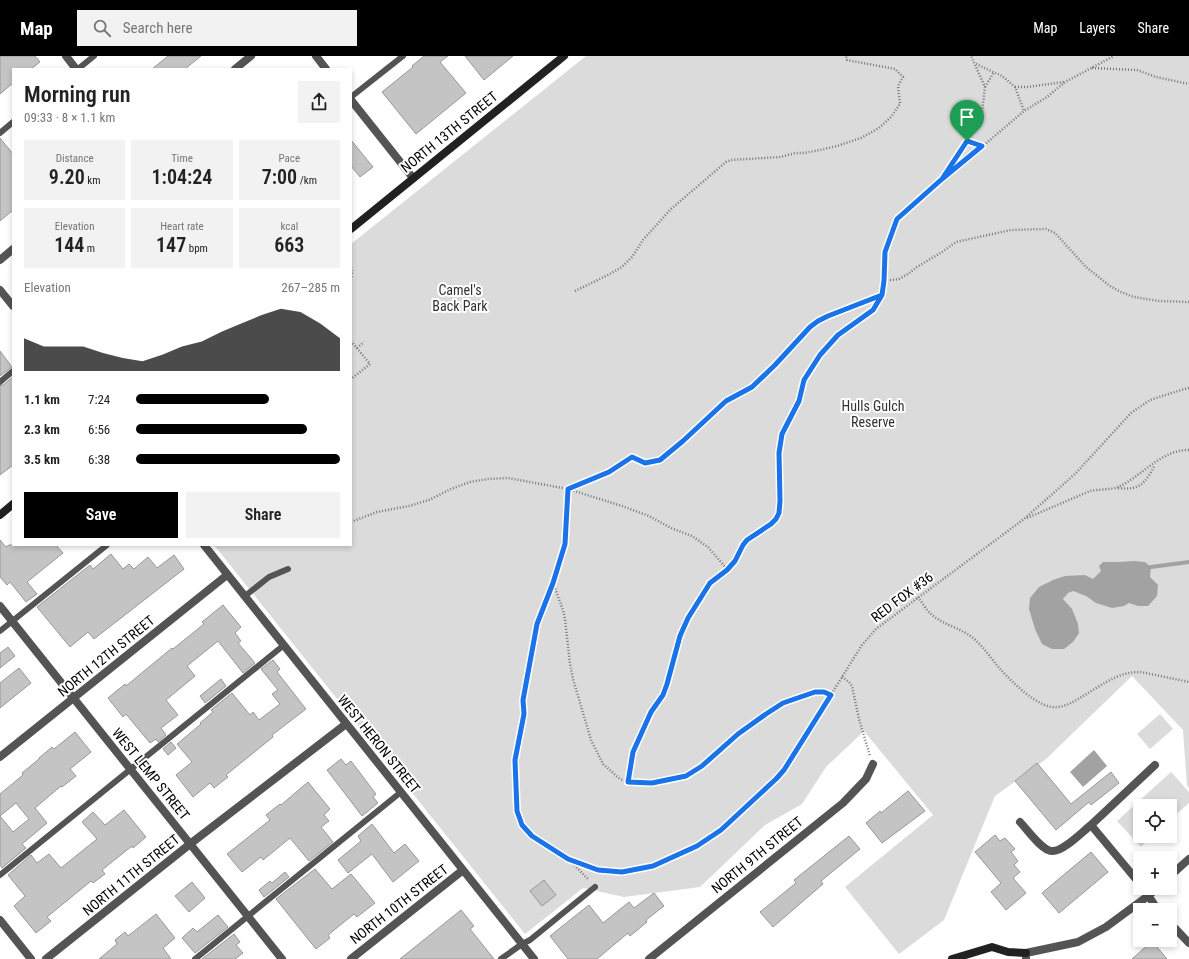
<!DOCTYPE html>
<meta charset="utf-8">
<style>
body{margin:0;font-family:"Roboto Condensed",sans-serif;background:#f2f2f2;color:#222;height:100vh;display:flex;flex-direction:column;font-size:15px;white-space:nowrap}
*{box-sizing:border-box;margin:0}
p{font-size:13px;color:#767676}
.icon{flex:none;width:22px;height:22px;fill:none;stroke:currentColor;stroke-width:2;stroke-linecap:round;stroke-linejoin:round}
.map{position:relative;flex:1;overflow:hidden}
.side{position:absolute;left:12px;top:12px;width:340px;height:478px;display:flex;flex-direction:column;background:#fff;border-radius:0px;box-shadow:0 2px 6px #0003}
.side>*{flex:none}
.fabs{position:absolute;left:1133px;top:743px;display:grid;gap:8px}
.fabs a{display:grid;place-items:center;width:44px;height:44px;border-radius:0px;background:#fff;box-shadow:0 2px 6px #0003;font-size:20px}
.pin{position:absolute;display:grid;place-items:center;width:34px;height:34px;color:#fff;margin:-41px -17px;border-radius:50% 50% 50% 0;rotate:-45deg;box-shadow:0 0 4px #0007}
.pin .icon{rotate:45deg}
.round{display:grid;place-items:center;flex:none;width:42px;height:42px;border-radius:0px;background:#f2f2f2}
.overview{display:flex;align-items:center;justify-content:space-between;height:68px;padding:0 12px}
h1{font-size:22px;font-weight:600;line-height:30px}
.metrics{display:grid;grid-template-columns:repeat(3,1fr);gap:6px;height:68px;padding:4px 12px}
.metrics div{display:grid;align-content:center;border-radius:0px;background:#f2f2f2;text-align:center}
.metrics b{font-size:20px;font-weight:600}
.metrics small{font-size:11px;font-weight:400}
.metrics p{font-size:11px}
.chart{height:112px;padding:8px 12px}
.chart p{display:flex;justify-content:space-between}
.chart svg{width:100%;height:72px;margin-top:4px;fill:#000;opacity:.7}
.button{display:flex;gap:8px;margin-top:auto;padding:8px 12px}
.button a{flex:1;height:46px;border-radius:0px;background:#000;color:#fff;font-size:16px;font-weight:600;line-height:46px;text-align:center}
.button a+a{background:#f2f2f2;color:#222}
ul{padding:0 12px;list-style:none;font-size:13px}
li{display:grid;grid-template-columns:64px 48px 1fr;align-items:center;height:30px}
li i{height:10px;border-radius:5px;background:#000}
header{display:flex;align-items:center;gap:24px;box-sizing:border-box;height:56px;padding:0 20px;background:#000;color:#fff}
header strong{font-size:19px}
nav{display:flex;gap:22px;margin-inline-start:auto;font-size:14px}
.search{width:280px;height:36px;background:#f2f2f2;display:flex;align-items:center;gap:10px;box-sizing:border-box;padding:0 14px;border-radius:0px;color:#767676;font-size:15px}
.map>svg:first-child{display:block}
.green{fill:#dbdbdb}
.water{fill:#a2a2a2}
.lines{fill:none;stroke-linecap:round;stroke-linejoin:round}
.stream{stroke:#a2a2a2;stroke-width:4}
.building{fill:#c4c4c4;stroke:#989898}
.path{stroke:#767676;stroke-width:2.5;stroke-dasharray:1 2;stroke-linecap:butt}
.lane{stroke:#545454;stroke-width:6}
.street{stroke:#545454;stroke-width:8}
.secondary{stroke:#212121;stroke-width:8}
.route-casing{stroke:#fff;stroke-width:8}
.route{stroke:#1a73e8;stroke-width:5}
.labels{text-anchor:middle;stroke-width:4;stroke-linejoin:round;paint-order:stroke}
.street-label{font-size:14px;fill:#000;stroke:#fff}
.park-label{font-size:14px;fill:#323232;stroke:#fff}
</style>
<header>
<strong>Map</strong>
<div class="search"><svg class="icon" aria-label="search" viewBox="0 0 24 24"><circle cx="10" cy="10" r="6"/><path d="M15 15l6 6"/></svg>Search here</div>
<nav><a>Map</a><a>Layers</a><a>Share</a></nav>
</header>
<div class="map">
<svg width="1189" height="903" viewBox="0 0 1189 903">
<rect width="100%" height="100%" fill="#fff"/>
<path class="green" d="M 586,0 L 1189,0 L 1189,732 L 1187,730 L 1183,674 L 1132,620 L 1046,703 L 995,740 L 944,864 L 899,898 L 845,831 L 933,759 L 864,675 L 826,711 L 802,748 L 765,769 L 700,831 L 624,841 L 583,832 L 525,878 L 214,489 L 351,489 L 351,188 Z
M 1160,658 L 1173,673 L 1150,693 L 1137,678 Z
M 1171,716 L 1189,736 L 1189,747 L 1170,764 L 1170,750 L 1140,750 L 1140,780 L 1152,780 L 1141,791 L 1117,765 Z"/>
<path class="water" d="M 1134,505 L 1145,506 L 1151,511 L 1150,521 L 1158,529 L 1157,540 L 1148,550 L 1138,550 L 1129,547 L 1124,550 L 1112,552 L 1096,547 L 1086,540 L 1073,535 L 1068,537 L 1063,543 L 1072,553 L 1078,568 L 1079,577 L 1073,586 L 1064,593 L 1052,593 L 1042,588 L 1035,573 L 1029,553 L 1030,542 L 1039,531 L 1053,524 L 1065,520 L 1085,519 L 1093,523 L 1101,515 L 1099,510 L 1103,506 L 1120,506 Z
M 1094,694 L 1107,710 L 1083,731 L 1070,716 Z"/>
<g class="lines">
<path class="stream" d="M 1151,511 L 1189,506"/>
</g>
<path class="building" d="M 0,0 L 35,0 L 40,6 L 31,13 L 13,13 L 13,27 L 0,38 Z
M 168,0 L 201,0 L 185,13 L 152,13 Z
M 424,0 L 448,0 L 440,6 L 466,37 L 416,78 L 382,36 L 413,11 L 412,10 Z
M 465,0 L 513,0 L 484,24 Z
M 0,82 L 13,98 L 13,154 L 0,165 Z
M 351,84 L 373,111 L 360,121 L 351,110 Z
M 0,295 L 12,311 L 0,320 Z
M 13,321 L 13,409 L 0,419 L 0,330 L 3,329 Z
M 0,484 L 6,491 L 9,489 L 56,489 L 63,497 L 27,526 L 37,538 L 26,546 L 10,526 L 7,529 L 0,521 Z
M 111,498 L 123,513 L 129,508 L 134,513 L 148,501 L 157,512 L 174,499 L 184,513 L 94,583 L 88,576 L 70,591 L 37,551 L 90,509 L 93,513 Z
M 223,549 L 241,571 L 235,577 L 241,585 L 238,587 L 255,607 L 243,617 L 218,585 L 187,610 L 195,620 L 166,644 L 178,659 L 161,672 L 166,679 L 158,686 L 156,683 L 150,687 L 126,658 L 123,661 L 108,642 L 125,628 L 126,630 L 172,592 L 173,593 L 204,568 L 202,566 Z
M 8,591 L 15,600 L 0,612 L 0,597 Z
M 273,604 L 280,613 L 277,616 L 306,653 L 272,679 L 273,681 L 226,719 L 228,721 L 214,732 L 210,727 L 193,741 L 176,719 L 192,706 L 177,688 L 201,668 L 200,667 L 213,656 L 211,654 L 232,637 L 250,659 L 253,656 L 259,664 L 280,648 L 272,638 L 278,634 L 261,613 Z
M 19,612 L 31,627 L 0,652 L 0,627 Z
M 221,623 L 226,630 L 205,647 L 200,640 Z
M 75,676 L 91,696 L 70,713 L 76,720 L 62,731 L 61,730 L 35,752 L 47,767 L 22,788 L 26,792 L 2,812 L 0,809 L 0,760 L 13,776 L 29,763 L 16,747 L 0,760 L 0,738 L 23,719 L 22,717 L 39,703 L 39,702 L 52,691 L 54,693 Z
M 171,686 L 176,692 L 168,699 L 163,693 Z
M 341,703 L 346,709 L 351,705 L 376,738 L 373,741 L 378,747 L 362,760 L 327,714 Z
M 1037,707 L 1071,748 L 1111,716 L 1119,727 L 1091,749 L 1089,746 L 1056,774 L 1015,725 Z
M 308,726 L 330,753 L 324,759 L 329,765 L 321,771 L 333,786 L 309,805 L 290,782 L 263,804 L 261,801 L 242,816 L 227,798 L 270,764 L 266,759 L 280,748 L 281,749 Z
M 908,735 L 925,755 L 882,787 L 866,767 L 880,755 L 881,757 Z
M 124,754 L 146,781 L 133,792 L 132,790 L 102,814 L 105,818 L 93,827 L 91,825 L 47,861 L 51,865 L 36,877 L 14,850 L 25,840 L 8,819 L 31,799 L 37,807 L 49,798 L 61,812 L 97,783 L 82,766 L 93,756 L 105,769 Z
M 372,768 L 394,797 L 405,788 L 419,805 L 393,826 L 372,798 L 348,817 L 338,804 L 361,785 L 358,780 Z
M 995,779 L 1000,785 L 1005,782 L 1015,793 L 1011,796 L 1018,805 L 1014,809 L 1020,816 L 1013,822 L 1026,837 L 1006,854 L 991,836 L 1001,827 L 975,796 Z
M 849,780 L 860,793 L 821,825 L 823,828 L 773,871 L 760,856 L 796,827 L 794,824 Z
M 1091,796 L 1108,816 L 1059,857 L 1042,837 Z
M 315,813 L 332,833 L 351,818 L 375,847 L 357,861 L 354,858 L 328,879 L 330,882 L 316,893 L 276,843 Z
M 285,816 L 289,821 L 264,841 L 259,834 L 270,825 L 272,827 Z
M 544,824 L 556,839 L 542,850 L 530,835 Z
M 192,826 L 205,842 L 189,856 L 175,840 Z
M 654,837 L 664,850 L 646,864 L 647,866 L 630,880 L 628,877 L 597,903 L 568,903 L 550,880 L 589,849 L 603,867 L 629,846 L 634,852 Z
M 461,854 L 474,870 L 470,873 L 494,903 L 400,903 Z
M 156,858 L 175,882 L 163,892 L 171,903 L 99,903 L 117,888 L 115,884 L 125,876 L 128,880 Z
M 218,859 L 228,871 L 195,897 L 182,882 L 193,872 L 197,876 Z
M 234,878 L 240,886 L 236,889 L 243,897 L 235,903 L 202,903 Z
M 1152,885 L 1167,903 L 1132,903 Z"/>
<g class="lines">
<path class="path" d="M 976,8 L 1002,20 L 1015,31 L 1024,55
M 1092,12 L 1137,14 L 1156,21 L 1189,28
M 985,31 L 994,16
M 1015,31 L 1027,31 L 1064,26
M 967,85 L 983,90
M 944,120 L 967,85 L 982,56 L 985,31 L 971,0
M 351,211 L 352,219 L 351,222
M 884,225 L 899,223 L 908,218 L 917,211 L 942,196 L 956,186 L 1011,174 L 1046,173 L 1055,177 L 1086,211 L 1110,230 L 1121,236 L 1134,241 L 1159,245 L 1189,246
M 575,235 L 606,220 L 622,211 L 632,201 L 643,184 L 671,153 L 726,106 L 731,104 L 780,101 L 796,97 L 804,97 L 820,94 L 837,90 L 861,82 L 879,72 L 891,61 L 900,48 L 898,30 L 903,21 L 895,13 L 847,4 L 846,0
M 882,239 L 828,261 L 818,265 L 810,271 L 775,309 L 752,331 L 726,345 L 683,385 L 660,404 L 645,407 L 632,401 L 609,416 L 568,433 L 565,488 L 553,527 L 537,568 L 523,643 L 524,658 L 515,704 L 517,755 L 522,769 L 532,780 L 568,803 L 598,814 L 622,816 L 653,809 L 697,790 L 721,774 L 776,723 L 784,714 L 862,589 L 876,573 L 1024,463 L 1075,418 L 1131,357 L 1150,344 L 1181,334 L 1189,332
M 351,285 L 370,308 L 351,323
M 357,292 L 364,286
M 1118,432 C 1140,435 1145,427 1155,409
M 1027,462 L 1090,435 C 1098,433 1112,434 1118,431 C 1141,421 1162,393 1189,394
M 351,466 L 377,456 L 409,450 L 429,444 L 451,433 L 470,426 L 488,423 L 508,422 L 568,433 L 622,450 L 649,460 L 671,472 L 692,480 L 708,491 L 727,513
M 553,527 L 563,554 L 565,563 L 570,608 L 573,623 L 591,684 L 603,708 L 620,723 L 628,726 L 652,727 L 686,720 L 703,710 L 738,678 L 766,658 L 783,647 L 815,636 L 823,636 L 831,639
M 918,541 C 923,548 928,557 936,562 C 948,570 962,573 973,582 C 984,591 992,604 1001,614 C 1013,627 1040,654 1058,651 C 1066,650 1073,646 1080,642 C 1099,631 1118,615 1141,616 L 1189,626
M 842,621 L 849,626 L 852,630 L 859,663 L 870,700
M 628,726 L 633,696 L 651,656 L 663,639 L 667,628 L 680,580 L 688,562 L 710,527 L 727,513 L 735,505 L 743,489 L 747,484 L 771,468 L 776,463 L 779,457 L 780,445 L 779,397 L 782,378 L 799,345 L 804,324 L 820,299 L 838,279 L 873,254 L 882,239 L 884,225 L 885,196 L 897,163 L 942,123 L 983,90 L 1024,55 L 1047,41 L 1065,26 L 1114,0
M 570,805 L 589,824"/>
<path class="lane" d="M 78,13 L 94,0
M 351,41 L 403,0
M 0,77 L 13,66
M 0,326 L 13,315
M 245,540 L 269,521 L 288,513
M 0,575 L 107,489
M 0,819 L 284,589
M 195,903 L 401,736
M 501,903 L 522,888 L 530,884 L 595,831"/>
<path class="street" d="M 66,0 L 76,13
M 316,0 L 326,13
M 235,13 L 251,0
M 351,44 L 413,122
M 0,204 L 13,193
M 0,234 L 13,250
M 204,489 L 534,903
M 0,550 L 282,903
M 0,701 L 227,519
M 1020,766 C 1027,773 1042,795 1052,795 C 1063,796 1082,776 1091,769 L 1140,828
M 1091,769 L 1155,709
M 1170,820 L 1189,803
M 1143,832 L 1158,854
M 0,864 L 31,903
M 1170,867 L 1189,887
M 46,903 L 190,788 L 346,668
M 351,903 L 463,814
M 649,903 L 843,747 L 866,723 L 873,708
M 1026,903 L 1026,897 L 1078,886 L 1106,871 L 1148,840 L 1157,832"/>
<path class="secondary" d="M 351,173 L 564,0
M 0,459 L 13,448
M 952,903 L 992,891 L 1008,896 L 1026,897"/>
</g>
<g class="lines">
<g class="route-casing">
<path id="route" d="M 967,85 L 942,123 L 897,163 L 885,196 L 884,225 L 882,239 L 828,260 L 818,265 L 810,271 L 775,309 L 752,331 L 726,345 L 683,385 L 660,404 L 645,407 L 632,401 L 609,416 L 568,433 L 565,488 L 553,527 L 537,568 L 523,644 L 524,658 L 515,704 L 517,755 L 522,769 L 532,780 L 568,803 L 598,814 L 622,816 L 653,810 L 697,790 L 721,774 L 776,723 L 784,714 L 831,639 L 824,636 L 815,636 L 783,647 L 766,658 L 738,678 L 702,710 L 686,720 L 652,727 L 628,726 L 633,696 L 651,656 L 663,639 L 667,628 L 680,580 L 688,562 L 710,527 L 727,514 L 735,505 L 743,489 L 747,484 L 771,468 L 776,463 L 779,457 L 780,445 L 779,397 L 782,378 L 799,345 L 804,324 L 820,299 L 838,279 L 873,254 L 882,239 L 884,225 L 885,196 L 897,163 L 942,123 L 982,90 L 967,85"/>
</g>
<use href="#route" class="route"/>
</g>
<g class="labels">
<g class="street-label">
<text transform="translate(449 76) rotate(-39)" y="5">NORTH 13TH STREET</text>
<text transform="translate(902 541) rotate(-37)" y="5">RED FOX #36</text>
<text transform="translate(106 600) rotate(-39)" y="5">NORTH 12TH STREET</text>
<text transform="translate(379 688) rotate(51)" y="5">WEST HERON STREET</text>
<text transform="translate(151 718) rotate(51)" y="5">WEST LEMP STREET</text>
<text transform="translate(757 799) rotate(-39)" y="5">NORTH 9TH STREET</text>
<text transform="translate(131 819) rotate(-39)" y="5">NORTH 11TH STREET</text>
<text transform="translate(399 848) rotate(-38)" y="5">NORTH 10TH STREET</text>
</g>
<g class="park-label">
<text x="460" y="239">Camel's<tspan x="460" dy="16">Back Park</tspan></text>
<text x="873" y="355">Hulls Gulch<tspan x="873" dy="16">Reserve</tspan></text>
</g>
</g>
</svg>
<div class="fabs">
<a><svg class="icon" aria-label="locate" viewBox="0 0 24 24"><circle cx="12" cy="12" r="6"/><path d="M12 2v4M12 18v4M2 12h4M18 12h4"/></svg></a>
<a>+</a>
<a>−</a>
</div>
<div class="pin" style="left:967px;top:85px;background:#1e9e55"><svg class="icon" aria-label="arrive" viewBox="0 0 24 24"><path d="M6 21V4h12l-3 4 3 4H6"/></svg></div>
<section class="side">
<div class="overview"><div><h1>Morning run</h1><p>09:33 · 8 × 1.1 km</p></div><a class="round"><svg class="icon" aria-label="share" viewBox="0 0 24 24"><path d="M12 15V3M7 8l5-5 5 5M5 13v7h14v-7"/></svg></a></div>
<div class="metrics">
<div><p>Distance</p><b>9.20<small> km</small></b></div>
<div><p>Time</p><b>1:04:24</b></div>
<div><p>Pace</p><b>7:00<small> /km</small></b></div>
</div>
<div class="metrics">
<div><p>Elevation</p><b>144<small> m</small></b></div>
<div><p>Heart rate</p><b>147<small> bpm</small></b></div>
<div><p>kcal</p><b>663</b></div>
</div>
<div class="chart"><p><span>Elevation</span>267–285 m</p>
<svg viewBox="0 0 160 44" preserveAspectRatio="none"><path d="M0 44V24L10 29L20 29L30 29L40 33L50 36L60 38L70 34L80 29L90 26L100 20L110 15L120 10L130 6L140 8L150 15L160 24V44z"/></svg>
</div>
<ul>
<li><b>1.1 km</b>7:24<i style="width:65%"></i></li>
<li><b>2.3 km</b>6:56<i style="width:84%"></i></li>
<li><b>3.5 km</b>6:38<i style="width:100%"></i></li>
</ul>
<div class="button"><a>Save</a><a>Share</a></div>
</section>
</div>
